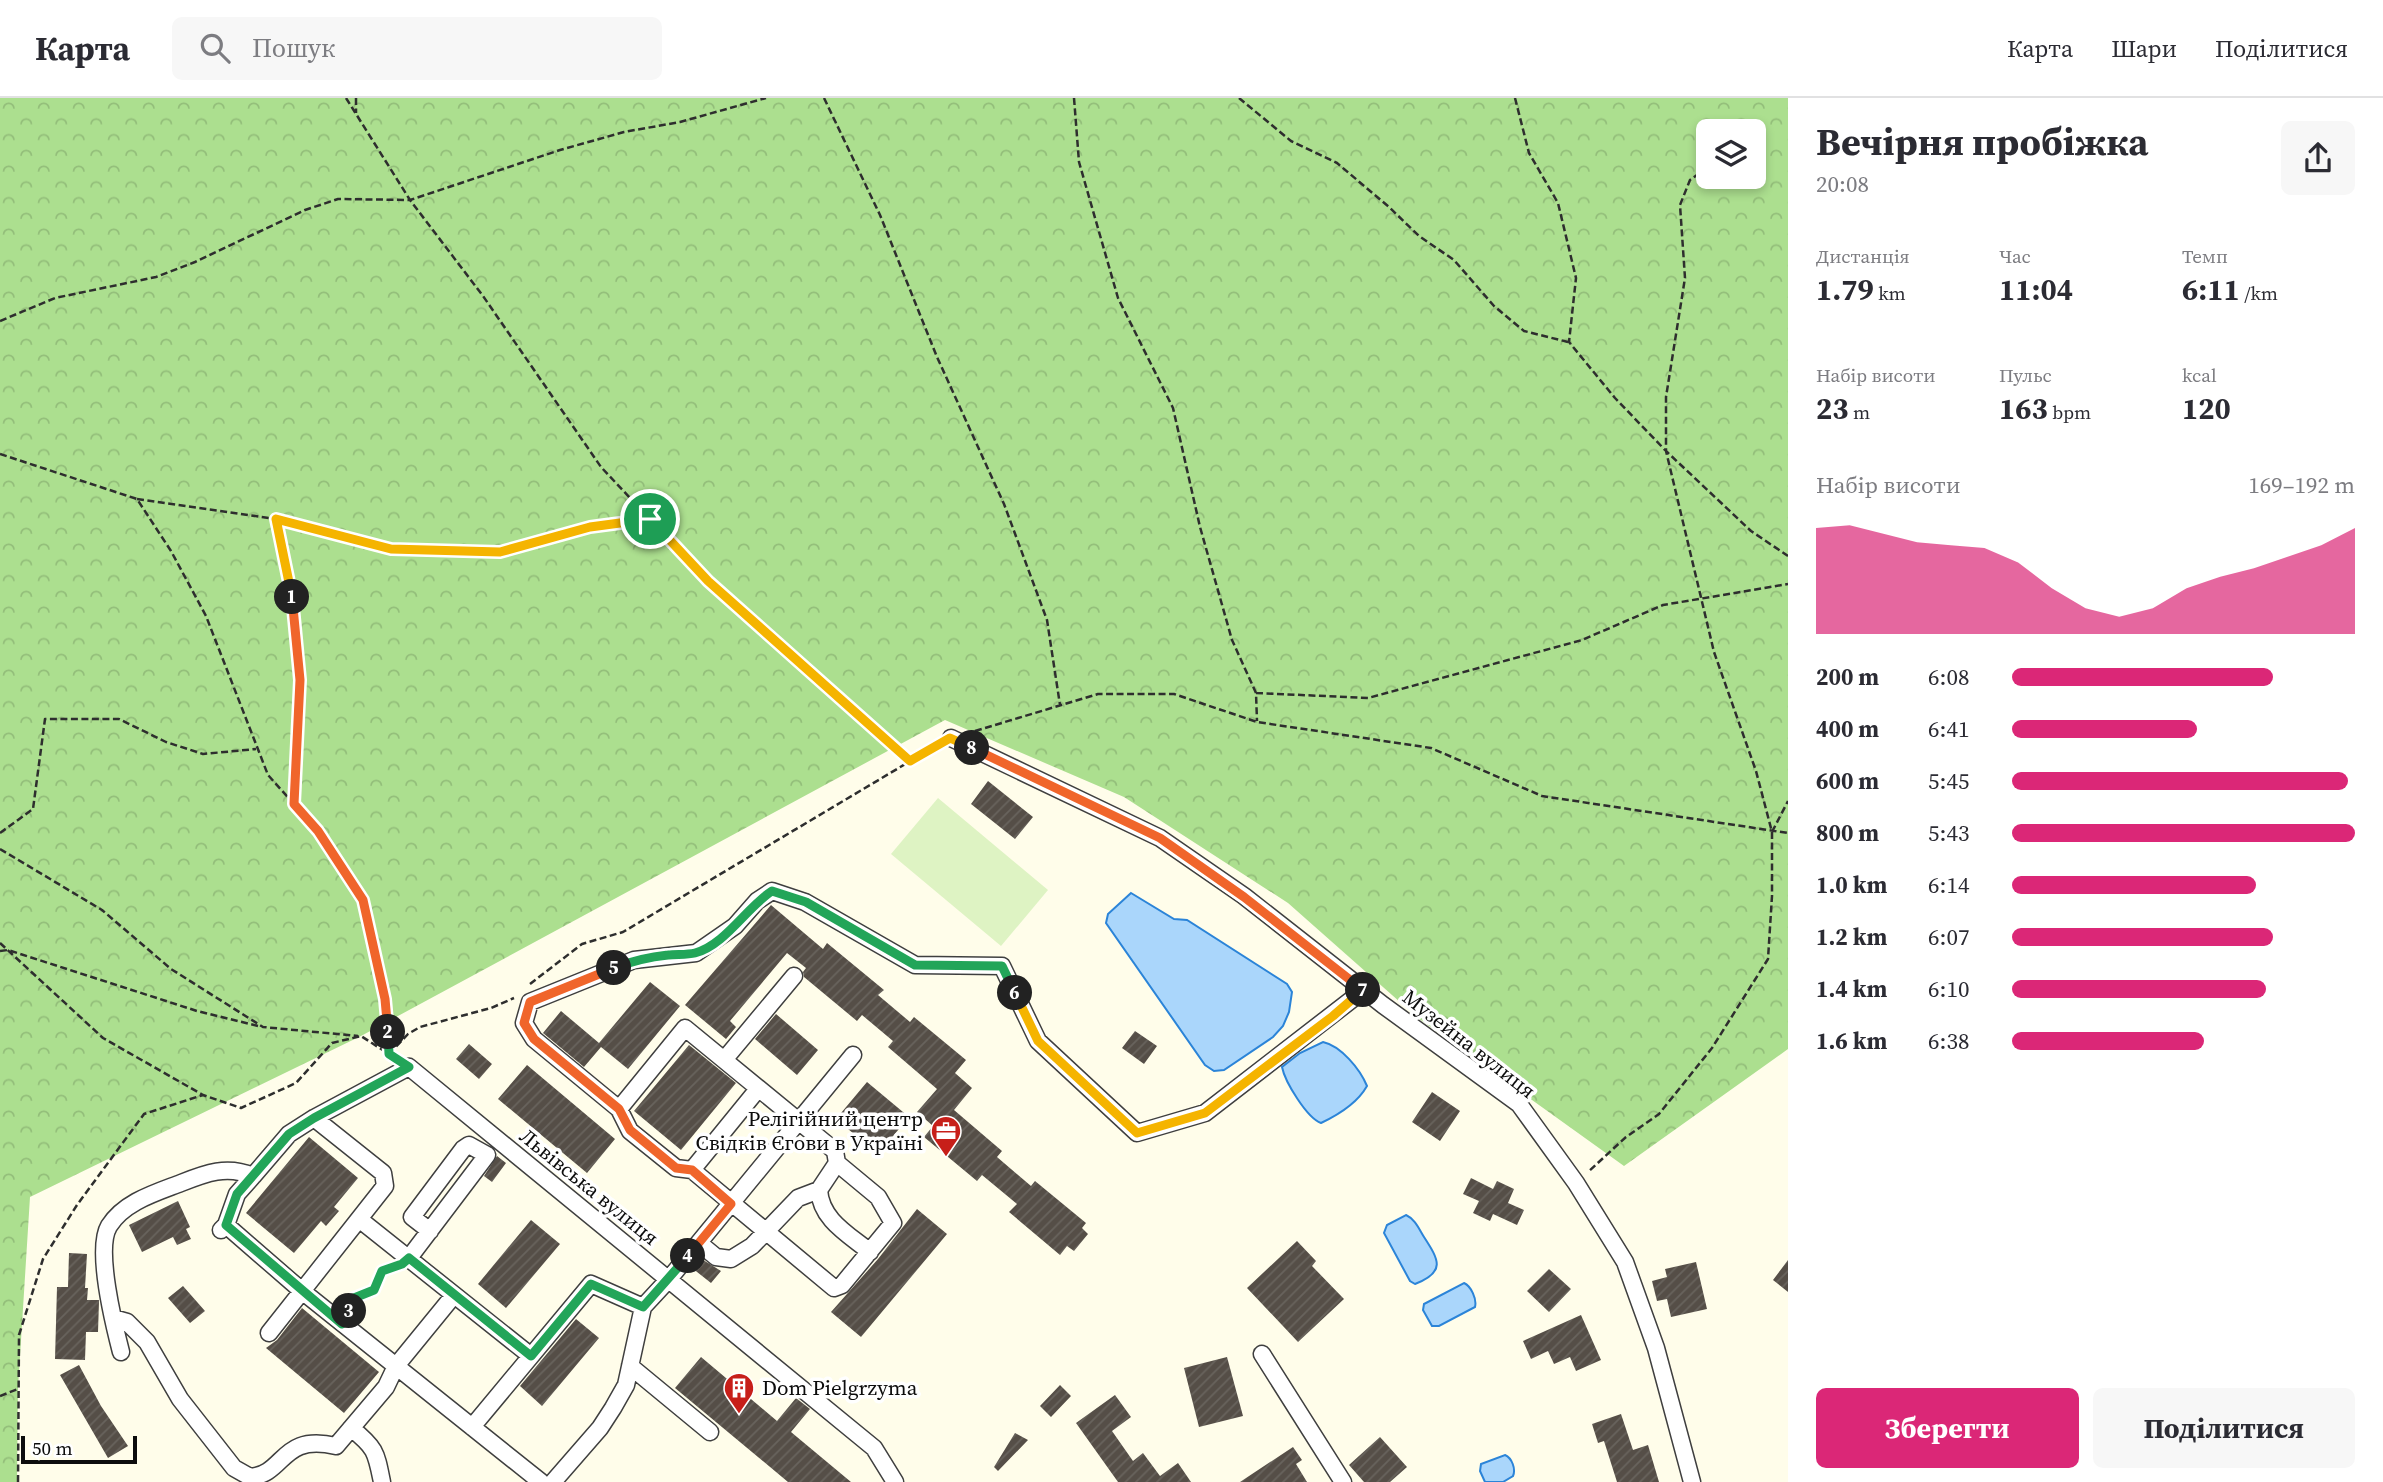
<!DOCTYPE html>
<html lang="uk">
<meta charset="utf-8">
<style>
body{margin:0;font-family:"Source Serif 4",serif;background:#f7f7f7;color:#2b2b33;height:100vh;display:flex;flex-direction:column;font-size:26px;white-space:nowrap}
*{box-sizing:border-box;margin:0}
p{font-size:23px;color:#7c7c81}
.icon{flex:none;width:38px;height:38px;fill:none;stroke:currentColor;stroke-width:2;stroke-linecap:round;stroke-linejoin:round}
.map{position:relative;flex:1;overflow:hidden}
.panel{display:flex;flex-direction:column;background:#fff;width:595px}
.panel>*{flex:none}
.controls{position:absolute;left:1696px;top:21px;display:grid;gap:14px}
.controls a{display:grid;place-items:center;width:70px;height:70px;border-radius:10px;background:#fff;box-shadow:0 4px 10px #0003;font-size:35px}
.scale{position:absolute;left:21px;bottom:18px;width:116px;box-sizing:border-box;padding-left:7px;border:4px solid #0c0c0c;border-top:0;font-size:19px;line-height:24px;white-space:nowrap;color:#0c0c0c;-webkit-text-stroke:5px #fff;paint-order:stroke}
.pin{position:absolute;display:grid;place-items:center;width:60px;height:60px;color:#fff;margin:-30px;border:4px solid #fff;border-radius:50%;box-shadow:0 2px 7px #0007}
.km{position:absolute;width:35px;height:35px;margin:-18px;border-radius:50%;background:#222;color:#fff;font-size:19px;line-height:35px;text-align:center}
.round{display:grid;place-items:center;flex:none;width:74px;height:74px;border-radius:10px;background:#f7f7f7}
.summary{display:flex;align-items:center;justify-content:space-between;height:119px;padding:0 28px}
h1{font-size:38px;font-weight:700;line-height:52px}
.metrics{display:grid;grid-template-columns:repeat(3,1fr);gap:10px;height:119px;padding:7px 28px}
.metrics div{display:grid;align-content:center}
.metrics b{font-size:30px;font-weight:700}
.metrics small{font-size:19px;font-weight:400}
.metrics p{font-size:19px}
.chart{height:196px;padding:14px 28px}
.chart p{display:flex;justify-content:space-between}
.chart svg{width:100%;height:126px;margin-top:7px;fill:#db2777;opacity:.7}
.primary-button{display:flex;gap:14px;margin-top:auto;padding:14px 28px}
.primary-button a{flex:1;height:80px;border-radius:10px;background:#db2777;color:#fff;font-size:28px;font-weight:700;line-height:80px;text-align:center}
.primary-button a+a{background:#f7f7f7;color:#2b2b33}
ul{padding:0 28px;list-style:none;font-size:23px}
li{display:grid;grid-template-columns:112px 84px 1fr;align-items:center;height:52px}
li i{height:18px;border-radius:9px;background:#db2777}
header{display:flex;align-items:center;gap:42px;box-sizing:border-box;height:98px;padding:0 35px;background:#fff;border-bottom:2px solid #e1e1e2}
header strong{font-size:33px}
nav{display:flex;gap:38px;margin-inline-start:auto;font-size:24px}
.search{width:490px;height:63px;background:#f7f7f7;display:flex;align-items:center;gap:18px;box-sizing:border-box;padding:0 24px;border-radius:10px;color:#7c7c81;font-size:26px}
main{display:flex;flex:1;min-height:0}
.map>svg:first-child{display:block}
.forest{fill:url(#forest-crowns);fill-rule:evenodd}
.pitch{fill:#def3c3}
.water{fill:#aad6fb;stroke:#2b84d8;stroke-width:2}
.building{fill:url(#building-hatch)}
.lines{fill:none;stroke-linecap:round;stroke-linejoin:round}
.minor-casing{stroke:#3f3f3f;stroke-width:19}
.path{stroke:#2e2e2e;stroke-width:2.5;stroke-dasharray:7 3.5;stroke-linecap:butt}
.minor{stroke:#fff;stroke-width:16}
.split-1-casing{stroke:#fff;stroke-width:14}
.split-2-casing{stroke:#fff;stroke-width:14}
.split-3-casing{stroke:#fff;stroke-width:14}
.split-4-casing{stroke:#fff;stroke-width:14}
.split-5-casing{stroke:#fff;stroke-width:14}
.split-6-casing{stroke:#fff;stroke-width:14}
.split-7-casing{stroke:#fff;stroke-width:14}
.split-8-casing{stroke:#fff;stroke-width:14}
.split-9-casing{stroke:#fff;stroke-width:14}
.split-1{stroke:#f5b400;stroke-width:9}
.split-2{stroke:#f0652b;stroke-width:9}
.split-3{stroke:#22a559;stroke-width:9}
.split-4{stroke:#22a559;stroke-width:9}
.split-5{stroke:#f0652b;stroke-width:9}
.split-6{stroke:#22a559;stroke-width:9}
.split-7{stroke:#f5b400;stroke-width:9}
.split-8{stroke:#f0652b;stroke-width:9}
.split-9{stroke:#f5b400;stroke-width:9}
.labels{text-anchor:middle;stroke-width:7;stroke-linejoin:round;paint-order:stroke}
.street-label{font-size:21px;fill:#0c0c0c;stroke:#fff}
.poi-label{font-size:21px;fill:#0c0c0c;stroke:#fff;text-anchor:end}
</style>
<header>
<strong>Карта</strong>
<div class="search"><svg class="icon" aria-label="search" viewBox="0 0 24 24"><circle cx="10" cy="10" r="6"/><path d="M15 15l6 6"/></svg>Пошук</div>
<nav><a>Карта</a><a>Шари</a><a>Поділитися</a></nav>
</header>
<main>
<div class="map">
<svg width="1788" height="1384" viewBox="0 0 1788 1384">
<defs>
<pattern id="forest-crowns" width="20" height="18" patternUnits="userSpaceOnUse" patternTransform="scale(1.75)"><rect width="20" height="18" fill="#acdf8f"/><path d="M2 6a3 3 0 1 1 6 0M12 15a3 3 0 1 1 6 0" fill="none" stroke="#93be7a"/></pattern>
<pattern id="building-hatch" width="6" height="6" patternUnits="userSpaceOnUse" patternTransform="scale(1.75)"><rect width="6" height="6" fill="#554e47"/><path d="M-1 1l2-2M0 6l6-6M5 7l2-2" fill="none" stroke="#68635d"/></pattern>
</defs>
<rect width="100%" height="100%" fill="#fffdea"/>
<path class="forest" d="M 0,0 L 1788,0 L 1788,951 L 1624,1068 L 1418,920 L 1288,805 L 1124,699 L 945,622 L 361,938 L 30,1099 L 18,1290 L 17,1384 L 0,1384 ZM 1708,33 L 1754,33 L 1754,79 L 1708,79 Z"/>
<path class="pitch" d="M 938,700 L 1048,792 L 1001,848 L 891,756 Z"/>
<path class="water" d="M 1131,795 L 1174,821 L 1187,822 L 1287,886 L 1292,894 L 1289,914 L 1283,928 L 1273,939 L 1224,972 L 1214,973 L 1205,967 L 1106,825 L 1108,816 Z
M 1323,944 C 1341,948 1360,971 1367,988 C 1358,1004 1338,1017 1321,1025 C 1307,1020 1285,984 1282,969 L 1300,955 Z
M 1406,1117 C 1415,1121 1419,1131 1424,1139 C 1439,1162 1446,1174 1415,1186 L 1410,1183 L 1384,1135 L 1387,1127 Z
M 1464,1185 C 1471,1188 1477,1201 1475,1209 L 1439,1228 L 1432,1228 L 1423,1212 L 1424,1206 Z
M 1505,1357 C 1512,1360 1516,1371 1513,1378 L 1503,1384 L 1485,1384 L 1480,1373 L 1481,1366 Z"/>
<path class="building" d="M 988,683 L 1033,719 L 1015,741 L 971,706 Z
M 771,807 L 823,851 L 827,845 L 884,892 L 878,897 L 910,924 L 914,919 L 966,962 L 955,975 L 972,990 L 954,1012 L 1002,1053 L 997,1059 L 1031,1088 L 1035,1083 L 1086,1125 L 1082,1130 L 1088,1136 L 1074,1153 L 1067,1148 L 1060,1157 L 1009,1114 L 1017,1106 L 982,1077 L 977,1083 L 924,1039 L 933,1028 L 917,1014 L 937,991 L 888,949 L 893,943 L 862,917 L 857,923 L 804,879 L 803,874 L 806,870 L 787,855 L 730,923 L 736,929 L 726,941 L 685,907 Z
M 650,884 L 680,908 L 628,971 L 601,949 L 584,969 L 543,935 L 561,913 L 599,945 Z
M 776,916 L 818,952 L 797,977 L 755,941 Z
M 1135,933 L 1157,948 L 1144,966 L 1122,950 Z
M 469,946 L 492,966 L 479,981 L 456,961 Z
M 689,947 L 736,985 L 681,1052 L 634,1013 Z
M 527,967 L 615,1041 L 587,1075 L 498,1001 Z
M 867,984 L 909,1019 L 878,1056 L 836,1021 Z
M 1432,994 L 1460,1013 L 1440,1043 L 1412,1024 Z
M 309,1039 L 358,1080 L 334,1109 L 339,1113 L 326,1128 L 321,1123 L 294,1155 L 246,1115 Z
M 497,1058 L 506,1065 L 492,1084 L 484,1078 Z
M 1471,1080 L 1493,1091 L 1497,1083 L 1514,1091 L 1508,1105 L 1524,1112 L 1517,1127 L 1493,1116 L 1490,1123 L 1473,1115 L 1479,1103 L 1463,1096 Z
M 178,1103 L 190,1129 L 186,1131 L 191,1141 L 177,1147 L 173,1139 L 142,1154 L 129,1127 Z
M 917,1111 L 947,1136 L 861,1239 L 831,1214 L 878,1161 Z
M 531,1122 L 560,1146 L 506,1210 L 478,1186 Z
M 1297,1143 L 1316,1163 L 1312,1168 L 1344,1201 L 1298,1244 L 1247,1190 Z
M 69,1155 L 87,1156 L 85,1190 L 88,1190 L 87,1202 L 99,1202 L 99,1204 L 98,1234 L 86,1234 L 85,1262 L 55,1261 L 57,1189 L 68,1189 Z
M 700,1160 L 721,1173 L 711,1185 L 692,1170 Z
M 1788,1162 L 1788,1194 L 1773,1182 Z
M 1696,1164 L 1707,1211 L 1671,1219 L 1667,1201 L 1657,1203 L 1652,1183 L 1667,1179 L 1665,1171 Z
M 1549,1171 L 1571,1191 L 1549,1214 L 1527,1193 Z
M 183,1188 L 205,1213 L 190,1225 L 168,1200 Z
M 302,1210 L 379,1274 L 344,1315 L 266,1250 L 277,1242 Z
M 1581,1217 L 1601,1262 L 1576,1273 L 1570,1259 L 1554,1266 L 1548,1253 L 1531,1261 L 1523,1243 Z
M 576,1221 L 599,1240 L 542,1308 L 520,1288 Z
M 701,1259 L 777,1323 L 796,1300 L 810,1311 L 791,1334 L 851,1384 L 788,1384 L 675,1290 Z
M 1227,1259 L 1243,1318 L 1199,1329 L 1184,1270 Z
M 79,1267 L 101,1308 L 128,1348 L 108,1360 L 60,1277 Z
M 1060,1287 L 1071,1298 L 1051,1319 L 1040,1308 Z
M 1115,1297 L 1131,1319 L 1112,1333 L 1133,1363 L 1143,1355 L 1160,1378 L 1178,1365 L 1191,1384 L 1118,1384 L 1076,1325 Z
M 1621,1316 L 1633,1352 L 1648,1347 L 1659,1384 L 1617,1384 L 1604,1343 L 1598,1345 L 1592,1326 Z
M 1015,1335 L 1028,1342 L 998,1373 L 994,1369 Z
M 1380,1339 L 1407,1369 L 1390,1384 L 1364,1384 L 1349,1367 Z
M 1293,1349 L 1302,1362 L 1296,1366 L 1307,1384 L 1240,1384 Z"/>
<g class="lines">
<g class="minor-casing">
<path id="minor" d="M 951,640 L 1160,740 L 1244,798 L 1383,907 L 1519,1006 L 1576,1085 L 1625,1164 L 1656,1250 L 1692,1384
M 724,962 L 794,878
M 619,1011 L 685,930 L 835,1053 L 837,1065 L 819,1092 L 798,1100 L 752,1148 L 731,1161 L 716,1159 L 699,1145
M 837,1065 L 878,1099 L 893,1125 L 842,1187 L 834,1190 L 692,1072 L 676,1070 L 630,1033 L 619,1011 L 534,941 L 524,925 L 530,904 L 634,862 L 696,855 L 735,828 L 757,803 L 772,793 L 805,804 L 915,867 L 1002,868 L 1038,943 L 1137,1035 L 1205,1015 L 1364,892
M 692,1072 L 758,991
M 819,1092 C 821,1122 848,1136 870,1154
M 359,1121 L 531,1258
M 226,1127 L 302,1193 L 541,1384
M 221,1132 L 226,1127 L 237,1096 L 253,1078
M 409,1160 L 487,1057 L 469,1047 L 463,1051 L 412,1119 L 430,1133
M 113,1220 L 127,1224 L 147,1244 L 180,1301 L 234,1370 L 250,1379 C 286,1376 280,1335 336,1348 L 386,1289 L 396,1268 L 454,1197
M 269,1235 L 385,1088 L 383,1075 L 314,1020
M 121,1254 C 114,1227 95,1151 109,1128 C 124,1104 155,1095 181,1085 C 206,1075 227,1067 253,1078 L 289,1036 L 314,1020 L 409,969 L 874,1350 L 895,1384
M 1262,1256 L 1343,1384
M 630,1268 L 710,1334
M 472,1329 L 591,1186 L 643,1209
M 351,1330 C 376,1350 376,1354 382,1384
M 553,1384 L 600,1330 L 613,1310 L 626,1287 L 643,1209 L 669,1181 L 853,957"/>
</g>
<path class="path" d="M 346,0 L 410,102 L 483,198 L 601,369 L 708,483 L 910,663
M 356,0 L 356,15
M 824,0 L 880,117 L 937,259 L 1004,406 L 1047,522 L 1060,607
M 1074,0 L 1079,64 L 1118,200 L 1173,310 L 1200,429 L 1232,542 L 1256,595 L 1257,623
M 1239,0 L 1291,43 L 1337,65 L 1389,109 L 1419,138 L 1454,162 L 1494,208 L 1524,233 L 1568,244
M 1515,0 L 1529,55 L 1558,105 L 1576,180 L 1569,244 L 1615,300 L 1666,353 L 1714,554 L 1756,673 L 1772,734 L 1772,798 L 1768,861 L 1712,950 L 1659,1016 L 1626,1039 L 1588,1074
M 1708,69 L 1690,82 L 1680,107 L 1685,180 L 1666,299 L 1666,353 L 1751,433 L 1788,458
M 0,223 L 55,200 L 156,179 L 195,164 L 305,112 L 338,101 L 410,102 L 560,52 L 624,34 L 680,24 L 766,0
M 0,356 L 137,401 L 171,453 L 206,518 L 268,677 L 318,733 L 363,801 L 385,901 L 389,954
M 137,401 L 276,421 L 391,451 L 500,454 L 590,429 L 649,421
M 276,421 L 295,511 L 300,582 L 294,706
M 1256,595 L 1368,600 L 1582,542 L 1663,507 L 1788,486
M 975,633 L 1098,596 L 1174,596 L 1257,624 L 1431,650 L 1542,698 L 1788,735
M 1772,734 L 1788,703
M 0,735 L 33,711 L 45,621 L 119,621 L 166,644 L 203,656 L 256,651
M 0,751 L 102,812 L 171,871 L 263,929 L 358,938
M 0,845 L 103,940 L 203,997 L 241,1010 L 296,985 L 332,945 L 361,938 L 395,960
M 0,853 L 8,852 L 197,913 L 258,928
M 530,886 L 582,846 L 623,834 L 939,646
M 389,956 L 408,936 L 420,929 L 491,910 L 514,900
M 349,1211 L 354,1201 L 374,1192 L 382,1173 L 394,1168
M 0,1298 L 18,1291
M 18,1384 L 19,1237 L 43,1161 L 77,1107 L 144,1016 L 203,997"/>
<use href="#minor" class="minor"/>
</g>
<g class="lines">
<g class="split-1-casing">
<path id="split-1" d="M 292,499 L 276,421 L 391,451 L 500,454 L 590,429 L 650,421"/>
</g>
<g class="split-2-casing">
<path id="split-2" d="M 292,499 L 300,582 L 294,706 L 318,733 L 363,802 L 385,901 L 388,934"/>
</g>
<g class="split-3-casing">
<path id="split-3" d="M 349,1213 L 342,1226 L 226,1127 L 237,1096 L 289,1036 L 314,1020 L 409,969 L 389,956 L 388,934"/>
</g>
<g class="split-4-casing">
<path id="split-4" d="M 349,1213 L 354,1200 L 374,1192 L 382,1173 L 402,1166 L 409,1160 L 531,1258 L 591,1186 L 643,1209 L 688,1158"/>
</g>
<g class="split-5-casing">
<path id="split-5" d="M 614,870 L 530,904 L 524,925 L 534,941 L 619,1011 L 630,1032 L 676,1070 L 692,1072 L 731,1106 L 688,1158"/>
</g>
<g class="split-6-casing">
<path id="split-6" d="M 614,870 C 632,863 648,859 668,857 C 676,856 687,857 695,855 C 725,847 747,809 772,793 L 806,804 L 915,867 L 1002,868 L 1015,895"/>
</g>
<g class="split-7-casing">
<path id="split-7" d="M 1015,895 L 1038,943 L 1137,1035 L 1205,1015 L 1333,918 L 1363,892"/>
</g>
<g class="split-8-casing">
<path id="split-8" d="M 972,650 L 1160,740 L 1244,799 L 1363,892"/>
</g>
<g class="split-9-casing">
<path id="split-9" d="M 650,421 L 708,483 L 910,663 L 950,640 L 972,650"/>
</g>
<use href="#split-1" class="split-1"/>
<use href="#split-2" class="split-2"/>
<use href="#split-3" class="split-3"/>
<use href="#split-4" class="split-4"/>
<use href="#split-5" class="split-5"/>
<use href="#split-6" class="split-6"/>
<use href="#split-7" class="split-7"/>
<use href="#split-8" class="split-8"/>
<use href="#split-9" class="split-9"/>
</g>
<defs>
<g id="office-pin" transform="scale(1.575)"><path d="M0 17L-7.5 6A9.5 9.5 0 1 1 7.5 6Z" fill="#c71f19" stroke="#fff"/><path d="M-6-3h4V-5.5h4V-3h4V5H-6ZM-1-4.5V-3h2v-1.5ZM-6 0V1H6V0Z" fill="#fff"/></g>
<g id="building-pin" transform="scale(1.575)"><path d="M0 17L-7.5 6A9.5 9.5 0 1 1 7.5 6Z" fill="#c71f19" stroke="#fff"/><path d="M-4-6H4V6H1V3H-1V6H-4ZM-2.5-4.3h1.7v1.8h-1.7ZM.8-4.3h1.7v1.8H.8ZM-2.5-1h1.7V.8h-1.7ZM.8-1h1.7V.8H.8Z" fill="#fff"/></g>
</defs>
<g fill-rule="evenodd">
<use href="#office-pin" x="946" y="1033"/>
<use href="#building-pin" x="739" y="1290"/>
</g>
<g class="labels">
<g class="street-label">
<text transform="translate(1469 946) rotate(38)" y="7">Музейна вулиця</text>
<text transform="translate(589 1089) rotate(39)" y="7">Львівська вулиця</text>
</g>
<g class="poi-label">
<text x="923" y="1028">Релігійний центр<tspan x="923" dy="24">Свідків Єгови в Україні</tspan></text>
<text x="762" y="1297" text-anchor="start">Dom Pielgrzyma</text>
</g>
</g>
</svg>
<div class="controls">
<a><svg class="icon" aria-label="layers" viewBox="0 0 24 24"><path d="M12 4l9 5-9 5-9-5zM3 14l9 5 9-5"/></svg></a>
</div>
<div class="scale">50 m</div>
<div class="pin" style="left:650px;top:421px;background:#1e9e55"><svg class="icon" aria-label="arrive" viewBox="0 0 24 24"><path d="M6 21V4h12l-3 4 3 4H6"/></svg></div>
<b class="km" style="left:292px;top:499px">1</b>
<b class="km" style="left:388px;top:934px">2</b>
<b class="km" style="left:349px;top:1213px">3</b>
<b class="km" style="left:688px;top:1158px">4</b>
<b class="km" style="left:614px;top:870px">5</b>
<b class="km" style="left:1015px;top:895px">6</b>
<b class="km" style="left:1363px;top:892px">7</b>
<b class="km" style="left:972px;top:650px">8</b>
</div>
<section class="panel">
<div class="summary"><div><h1>Вечірня пробіжка</h1><p>20:08</p></div><a class="round"><svg class="icon" aria-label="share" viewBox="0 0 24 24"><path d="M12 15V3M7 8l5-5 5 5M5 13v7h14v-7"/></svg></a></div>
<div class="metrics">
<div><p>Дистанція</p><b>1.79<small> km</small></b></div>
<div><p>Час</p><b>11:04</b></div>
<div><p>Темп</p><b>6:11<small> /km</small></b></div>
</div>
<div class="metrics">
<div><p>Набір висоти</p><b>23<small> m</small></b></div>
<div><p>Пульс</p><b>163<small> bpm</small></b></div>
<div><p>kcal</p><b>120</b></div>
</div>
<div class="chart"><p><span>Набір висоти</span>169–192 m</p>
<svg viewBox="0 0 160 44" preserveAspectRatio="none"><path d="M0 44V7L10 6L20 9L30 12L40 13L50 14L60 19L70 28L80 35L90 38L100 35L110 28L120 24L130 21L140 17L150 13L160 7V44z"/></svg>
</div>
<ul>
<li><b>200 m</b>6:08<i style="width:76%"></i></li>
<li><b>400 m</b>6:41<i style="width:54%"></i></li>
<li><b>600 m</b>5:45<i style="width:98%"></i></li>
<li><b>800 m</b>5:43<i style="width:100%"></i></li>
<li><b>1.0 km</b>6:14<i style="width:71%"></i></li>
<li><b>1.2 km</b>6:07<i style="width:76%"></i></li>
<li><b>1.4 km</b>6:10<i style="width:74%"></i></li>
<li><b>1.6 km</b>6:38<i style="width:56%"></i></li>
</ul>
<div class="primary-button"><a>Зберегти</a><a>Поділитися</a></div>
</section>
</main>
